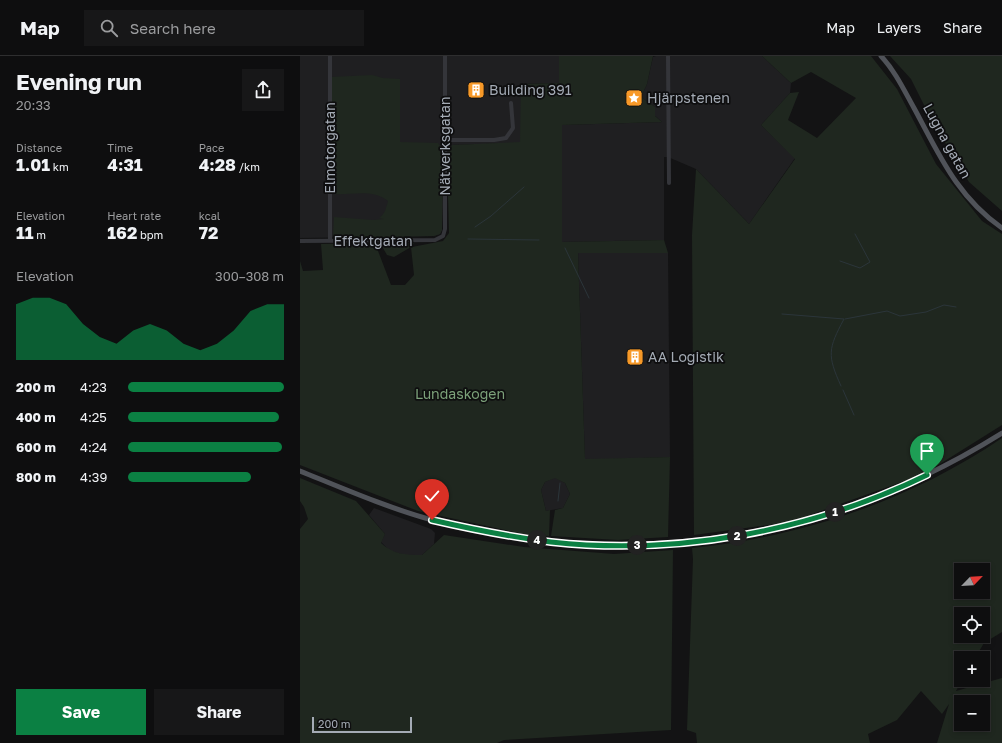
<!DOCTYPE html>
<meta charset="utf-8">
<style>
body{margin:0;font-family:"Golos Text",sans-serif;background:#171718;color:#f1f3f6;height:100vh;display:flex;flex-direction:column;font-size:15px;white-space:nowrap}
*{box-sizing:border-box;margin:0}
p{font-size:13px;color:#9b9c9e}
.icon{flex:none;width:22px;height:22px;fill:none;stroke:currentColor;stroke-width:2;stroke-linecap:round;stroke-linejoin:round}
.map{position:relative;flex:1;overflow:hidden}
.details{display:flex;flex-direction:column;background:#0e0e0f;width:300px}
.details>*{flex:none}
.needle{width:26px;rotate:65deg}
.fabs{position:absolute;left:654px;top:507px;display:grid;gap:8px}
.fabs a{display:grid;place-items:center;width:36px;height:36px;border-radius:0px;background:#0e0e0f;box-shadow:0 2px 6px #0003,0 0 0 1px #2e2e2f;font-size:20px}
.scale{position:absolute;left:12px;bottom:10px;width:100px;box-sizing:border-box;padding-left:4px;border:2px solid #a4abb5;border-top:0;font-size:11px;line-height:14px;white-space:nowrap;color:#a4abb5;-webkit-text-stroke:3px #0e0e0f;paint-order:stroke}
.pin{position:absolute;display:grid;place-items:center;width:34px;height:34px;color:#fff;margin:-41px -17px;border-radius:50% 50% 50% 0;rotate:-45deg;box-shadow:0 0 4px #0007}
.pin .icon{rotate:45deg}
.km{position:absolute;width:20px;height:20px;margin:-10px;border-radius:50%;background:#222;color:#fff;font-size:11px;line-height:20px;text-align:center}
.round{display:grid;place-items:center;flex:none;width:42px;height:42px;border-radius:0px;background:#171718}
.overview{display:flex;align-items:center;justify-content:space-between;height:68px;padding:0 16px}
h1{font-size:22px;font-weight:700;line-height:30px}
.metrics{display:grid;grid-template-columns:repeat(3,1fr);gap:6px;height:68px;padding:4px 16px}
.metrics div{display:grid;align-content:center}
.metrics b{font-size:17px;font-weight:700}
.metrics small{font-size:11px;font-weight:400}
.metrics p{font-size:11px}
.chart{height:112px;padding:8px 16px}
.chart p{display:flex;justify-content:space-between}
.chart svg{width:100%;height:72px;margin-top:4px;fill:#0b8043;opacity:.7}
.primary-button{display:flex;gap:8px;margin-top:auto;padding:8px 16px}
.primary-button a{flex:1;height:46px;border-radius:0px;background:#0b8043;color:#fff;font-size:16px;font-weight:700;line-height:46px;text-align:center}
.primary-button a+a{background:#171718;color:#f1f3f6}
ul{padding:0 16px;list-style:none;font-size:13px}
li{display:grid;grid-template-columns:64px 48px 1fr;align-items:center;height:30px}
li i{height:10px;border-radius:5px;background:#0b8043}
header{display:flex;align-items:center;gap:24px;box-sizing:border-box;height:56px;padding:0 20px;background:#0e0e0f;border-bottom:1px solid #2e2e2f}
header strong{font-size:19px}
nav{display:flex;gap:22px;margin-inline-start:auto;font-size:14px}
.search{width:280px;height:36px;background:#171718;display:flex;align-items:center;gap:10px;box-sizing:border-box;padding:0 14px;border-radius:0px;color:#9b9c9e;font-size:15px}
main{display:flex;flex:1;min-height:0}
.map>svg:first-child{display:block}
.built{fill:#1f1f21}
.green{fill:#1f271f;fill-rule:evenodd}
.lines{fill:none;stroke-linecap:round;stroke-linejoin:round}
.stream{stroke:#2b353a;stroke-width:1}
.minor{stroke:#34353a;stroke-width:4}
.major{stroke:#505359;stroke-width:5}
.route-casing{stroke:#fff;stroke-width:8}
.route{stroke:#0b8043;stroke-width:5}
.labels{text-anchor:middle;stroke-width:3.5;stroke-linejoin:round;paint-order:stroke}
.poi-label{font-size:14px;fill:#a4abb5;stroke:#0e0e0f;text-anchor:start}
.street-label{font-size:14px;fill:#a4abb5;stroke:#0e0e0f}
.park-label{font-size:14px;fill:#7ca17a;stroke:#0e0e0f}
</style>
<header>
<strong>Map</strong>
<div class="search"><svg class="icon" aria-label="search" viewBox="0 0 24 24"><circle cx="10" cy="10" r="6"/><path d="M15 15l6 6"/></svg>Search here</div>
<nav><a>Map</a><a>Layers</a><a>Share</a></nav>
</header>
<main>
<section class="details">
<div class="overview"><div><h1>Evening run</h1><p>20:33</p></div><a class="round"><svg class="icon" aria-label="share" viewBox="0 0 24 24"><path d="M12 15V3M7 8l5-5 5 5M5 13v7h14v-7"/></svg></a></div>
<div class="metrics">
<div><p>Distance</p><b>1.01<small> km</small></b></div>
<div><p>Time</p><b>4:31</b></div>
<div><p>Pace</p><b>4:28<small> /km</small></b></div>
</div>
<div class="metrics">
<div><p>Elevation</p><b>11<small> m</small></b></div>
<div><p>Heart rate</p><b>162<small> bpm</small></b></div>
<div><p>kcal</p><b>72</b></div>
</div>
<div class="chart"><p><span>Elevation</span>300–308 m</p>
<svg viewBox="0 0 160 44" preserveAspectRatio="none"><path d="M0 44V10L10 6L20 6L30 10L40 22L50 30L60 34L70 26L80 22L90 26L100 34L110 38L120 34L130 26L140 14L150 10L160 10V44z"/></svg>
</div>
<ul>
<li><b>200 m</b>4:23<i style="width:100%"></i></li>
<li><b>400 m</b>4:25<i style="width:97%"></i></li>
<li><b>600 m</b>4:24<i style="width:99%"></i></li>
<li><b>800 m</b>4:39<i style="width:79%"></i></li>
</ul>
<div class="primary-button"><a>Save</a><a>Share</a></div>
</section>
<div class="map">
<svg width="702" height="687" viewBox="0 0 702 687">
<rect width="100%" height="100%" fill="#131314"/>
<path class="built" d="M 0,0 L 259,0 L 259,27 L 221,28 L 221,87 L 152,89 L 145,106 L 142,174 L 140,178 L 134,180 L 0,182 Z
M 356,0 L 462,0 L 491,27 L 490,37 L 461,69 L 495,102 L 449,168 L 396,113 L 368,101 L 364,101 L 364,184 L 262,186 L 262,69 L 362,66 L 355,60 L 355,51 L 341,41 L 347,28 L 353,1 Z
M 278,197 L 368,197 L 370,401 L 285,404 Z
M 255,421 L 265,427 L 270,438 L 263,452 L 246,455 L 241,434 L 245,426 Z
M 74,452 L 131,473 L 135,477 L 134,488 L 122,499 L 105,499 L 90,495 L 81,486 L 85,478 L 69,459 Z"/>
<path class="green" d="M 259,0 L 353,0 L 347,28 L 341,41 L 355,51 L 355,60 L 362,66 L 262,69 L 262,186 L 364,184 L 368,197 L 278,197 L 285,403 L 370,401 L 368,481 L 318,484 L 251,480 L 255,454 L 263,452 L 270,438 L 265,427 L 255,422 L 245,426 L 241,434 L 246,455 L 250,454 L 249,480 L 228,479 L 118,455 L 0,409 L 0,205 L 3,215 L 23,214 L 21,188 L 75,187 L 91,229 L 105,229 L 114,219 L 111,191 L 94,201 L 87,199 L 80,187 L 114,187 L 112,191 L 143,185 L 149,177 L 147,100 L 152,89 L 220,86 L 221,28 L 259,27 Z
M 462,0 L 571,0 L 597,33 L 636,108 L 682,165 L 702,178 L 702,369 L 624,418 L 490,466 L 394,479 L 392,179 L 396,113 L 449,168 L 495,103 L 461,69 L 490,37 L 499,36 L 488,64 L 517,82 L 556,42 L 511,16 L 491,27 Z
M 590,0 L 702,0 L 702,155 L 669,126 L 632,65 L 611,23 Z
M 72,19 L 83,22 L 100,23 L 100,86 L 138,87 L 143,95 L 142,174 L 140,178 L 134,180 L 33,182 L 34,161 L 73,164 L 84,163 L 79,162 C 85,158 86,152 88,145 C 71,132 51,140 32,138 L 31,21 Z
M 702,382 L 702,576 L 684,587 L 675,602 L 661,602 L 662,624 L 656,635 L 702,622 L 702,687 L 637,687 L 649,648 L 642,658 L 621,635 L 597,664 L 568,678 L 570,687 L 397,687 L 396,677 L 387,674 L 393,503 L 392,492 C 502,481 611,444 702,382 ZM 661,514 L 683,514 L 683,536 L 661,536 ZM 661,558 L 683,558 L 683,580 L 661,580 ZM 661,646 L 683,646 L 683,668 L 661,668 Z
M 0,422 L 56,445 L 85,478 L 81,487 C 93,498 105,499 122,499 L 144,479 L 224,491 L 314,498 L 373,494 L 371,674 L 204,684 L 197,687 L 0,687 L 0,473 L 8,463 L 4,451 L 0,445 Z"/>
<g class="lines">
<path class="stream" d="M 175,171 L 191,160 L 224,131
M 168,183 L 239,184
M 265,192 L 289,242
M 540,205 L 560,212 L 570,206 L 555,178
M 482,258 L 544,263 C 528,293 527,299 541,330
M 545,263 L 587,255 L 600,260 L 626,256 L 644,249 L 656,251
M 543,334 L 554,359
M 258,445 L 260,427"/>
<path class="minor" d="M 368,0 L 369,127
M 145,84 L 194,84 L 206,82 L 213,72 L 211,47
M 0,185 L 135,184 L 143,180 L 145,173 L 145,0
M 30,185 L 30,0"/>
<path class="major" d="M 581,0 C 595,15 604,34 614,52 C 639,98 657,141 702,172
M 0,415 C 42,432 88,452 132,464 C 330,515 528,486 702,377"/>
</g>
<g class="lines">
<g class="route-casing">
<path id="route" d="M 132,464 C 171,473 211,481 251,486 C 379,500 512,475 627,419"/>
</g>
<use href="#route" class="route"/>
</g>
<defs>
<g id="building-square" transform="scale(0.9)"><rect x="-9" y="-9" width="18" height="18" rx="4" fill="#f79928" stroke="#0e0e0f"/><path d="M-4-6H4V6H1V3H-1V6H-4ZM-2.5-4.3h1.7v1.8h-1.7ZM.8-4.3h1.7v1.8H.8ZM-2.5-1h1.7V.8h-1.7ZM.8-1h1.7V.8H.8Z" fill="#fff"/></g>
<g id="sight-square" transform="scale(0.9)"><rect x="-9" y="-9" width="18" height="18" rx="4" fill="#f79928" stroke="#0e0e0f"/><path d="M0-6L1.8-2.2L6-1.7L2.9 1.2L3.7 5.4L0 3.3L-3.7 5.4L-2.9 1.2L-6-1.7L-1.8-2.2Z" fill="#fff"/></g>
</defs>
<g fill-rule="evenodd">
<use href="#building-square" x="176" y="34"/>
<use href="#sight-square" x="334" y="42"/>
<use href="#building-square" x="335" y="301"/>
</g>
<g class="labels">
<g class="poi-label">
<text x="189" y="39">Building 391</text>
<text x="347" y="47">Hjärpstenen</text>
<text x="348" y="306">AA Logistik</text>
</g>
<g class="street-label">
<text transform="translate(647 85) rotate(61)" y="5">Lugna gatan</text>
<text transform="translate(145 90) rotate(-90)" y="5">Nätverksgatan</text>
<text transform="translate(30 92) rotate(-90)" y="5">Elmotorgatan</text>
<text x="73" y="190">Effektgatan</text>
</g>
<g class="park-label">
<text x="160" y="343">Lundaskogen</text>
</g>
</g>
</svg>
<div class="fabs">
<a><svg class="needle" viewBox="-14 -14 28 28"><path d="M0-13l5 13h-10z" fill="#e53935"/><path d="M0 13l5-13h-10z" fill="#9b9c9e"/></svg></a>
<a><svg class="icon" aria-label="locate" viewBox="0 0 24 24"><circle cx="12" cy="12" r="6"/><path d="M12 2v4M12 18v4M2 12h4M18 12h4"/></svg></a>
<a>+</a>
<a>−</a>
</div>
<div class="scale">200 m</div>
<div class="pin" style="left:627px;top:419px;background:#1e9e55"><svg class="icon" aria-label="arrive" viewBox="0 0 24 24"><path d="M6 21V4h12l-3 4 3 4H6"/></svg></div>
<div class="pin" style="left:132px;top:464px;background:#d93025"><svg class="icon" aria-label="check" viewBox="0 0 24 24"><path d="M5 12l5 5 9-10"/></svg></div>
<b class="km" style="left:535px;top:456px">1</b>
<b class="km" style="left:437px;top:480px">2</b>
<b class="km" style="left:337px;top:489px">3</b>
<b class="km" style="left:237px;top:484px">4</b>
</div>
</main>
